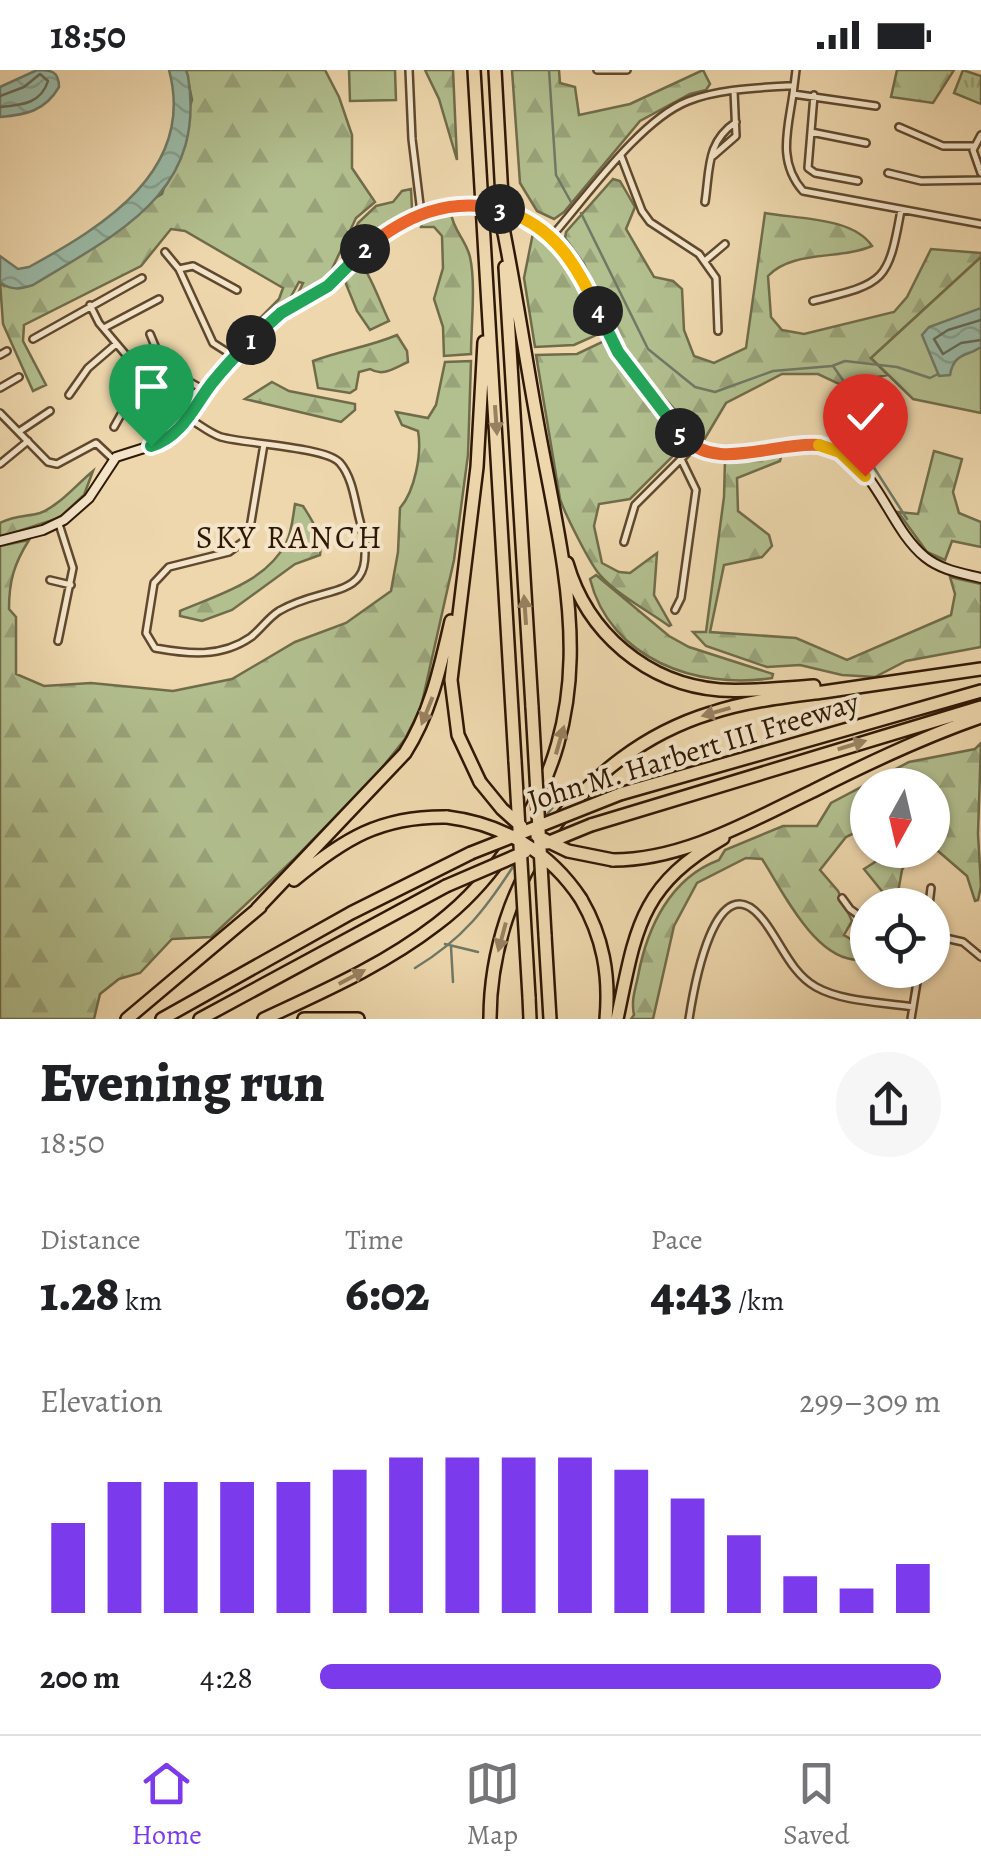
<!DOCTYPE html>
<meta charset="utf-8">
<style>
body{margin:0;font-family:Alegreya,serif;background:#f6f6f6;color:#202124;height:100vh;display:flex;flex-direction:column;font-size:38px;white-space:nowrap}
*{box-sizing:border-box;margin:0}
p{font-size:32px;color:#757577}
.icon{flex:none;width:55px;height:55px;fill:none;stroke:currentColor;stroke-width:2;stroke-linecap:round;stroke-linejoin:round}
.map{position:relative;height:949px;overflow:hidden}
.side{display:flex;flex-direction:column;background:#fff;flex:1}
.side>*{flex:none}
.needle{width:65px;rotate:188deg}
.buttons{position:absolute;left:850px;top:698px;display:grid;gap:20px}
.buttons a{display:grid;place-items:center;width:100px;height:100px;border-radius:50%;background:#fff;box-shadow:0 2px 8px #0004;font-size:50px}
.pin{position:absolute;display:grid;place-items:center;width:85px;height:85px;color:#fff;margin:-102px -42px;border-radius:50% 50% 50% 0;rotate:-45deg;box-shadow:0 0 10px #0007}
.pin .icon{rotate:45deg}
.km{position:absolute;width:50px;height:50px;margin:-25px;border-radius:50%;background:#222;color:#fff;font-size:28px;line-height:50px;text-align:center}
.round{display:grid;place-items:center;flex:none;width:105px;height:105px;border-radius:52px;background:#f6f6f6}
.summary{display:flex;align-items:center;justify-content:space-between;height:170px;padding:0 40px}
h1{font-size:55px;font-weight:800;line-height:75px}
.stats{display:grid;grid-template-columns:repeat(3,1fr);gap:15px;height:170px;padding:10px 40px}
.stats div{display:grid;align-content:center}
.stats b{font-size:50px;font-weight:800}
.stats small{font-size:28px;font-weight:400}
.stats p{font-size:28px}
.chart{height:280px;padding:20px 40px}
.chart p{display:flex;justify-content:space-between}
.chart svg{width:100%;height:180px;margin-top:10px;stroke:#7c3aed;stroke-width:6}
ul{padding:0 40px;list-style:none;font-size:32px}
li{display:grid;grid-template-columns:160px 120px 1fr;align-items:center;height:75px}
li i{height:25px;border-radius:12px;background:#7c3aed}
.status{display:flex;justify-content:space-between;align-items:center;height:70px;padding:0 50px;background:#fff;direction:ltr}
.status svg{height:28px;fill:currentColor}
.dock{display:flex;justify-content:space-around;align-items:center;height:140px;border-top:2px solid #e0e0e0;background:#fff;font-size:28px;color:#757577}
.dock a{display:grid;justify-items:center;gap:5px}
.dock .active{color:#7c3aed}
.map>svg:first-child{display:block}
.forest{fill:url(#forest-firs);stroke:#706c4a;stroke-width:2.5}
.park{fill:url(#park-tufts);stroke:#706c4a;stroke-width:2.5}
.garden{fill:#b2bf8f;stroke:#706c4a;stroke-width:2.5}
.water{fill:url(#water-waves);stroke:#6f7966;stroke-width:2.5}
.lines{fill:none;stroke-linecap:round;stroke-linejoin:round}
.shore{stroke:#646956;stroke-width:2.5}
.stream{stroke:#6f7966;stroke-width:2.5}
.street-casing{stroke:#5f482e;stroke-width:10}
.secondary-casing{stroke:#2f1804;stroke-width:12}
.highway-casing{stroke:#2f1804;stroke-width:16}
.street{stroke:#f4e5ca;stroke-width:5}
.secondary{stroke:#f4e5ca;stroke-width:8}
.highway{stroke:#eed7ad;stroke-width:11}
.secondary-bridge-casing{stroke:#2f1804;stroke-width:12;stroke-linecap:butt}
.highway-bridge-casing{stroke:#2f1804;stroke-width:16;stroke-linecap:butt}
.secondary-bridge{stroke:#f4e5ca;stroke-width:8}
.highway-bridge{stroke:#eed7ad;stroke-width:11}
.oneway{fill:#988161}
.split-1-casing{stroke:#fff;stroke-width:20}
.split-2-casing{stroke:#fff;stroke-width:20}
.split-3-casing{stroke:#fff;stroke-width:20}
.split-4-casing{stroke:#fff;stroke-width:20}
.split-5-casing{stroke:#fff;stroke-width:20}
.split-6-casing{stroke:#fff;stroke-width:20}
.split-7-casing{stroke:#fff;stroke-width:20}
.split-1{stroke:#22a559;stroke-width:12}
.split-2{stroke:#22a559;stroke-width:12}
.split-3{stroke:#f0652b;stroke-width:12}
.split-4{stroke:#f5b400;stroke-width:12}
.split-5{stroke:#22a559;stroke-width:12}
.split-6{stroke:#f0652b;stroke-width:12}
.split-7{stroke:#f5b400;stroke-width:12}
.labels{text-anchor:middle;stroke-width:8;stroke-linejoin:round;paint-order:stroke}
.street-label{font-size:30px;fill:#2f1804;stroke:#f4e5ca}
.neighbourhood-label{font-size:32px;letter-spacing:2.5px;fill:#2f1804;stroke:#f4e5ca}
</style>
<div class="status"><b>18:50</b><svg viewBox="0 0 49 12"><path d="M0 12V9h3v3zM5 12V6h3v6zM10 12V3h3v9zM15 12V0h3v12zM26 1h20v11H26zM47 4h2v5h-2z"/></svg></div>
<div class="map">
<svg width="981" height="949" viewBox="0 0 981 949">
<defs>
<pattern id="forest-firs" width="22" height="20" patternUnits="userSpaceOnUse" patternTransform="scale(2.5)"><rect width="22" height="20" fill="#b2bf8f"/><path d="M5 1l3.5 6h-7zM16 11l3.5 6h-7z" fill="#99a37a"/></pattern>
<pattern id="park-tufts" width="24" height="20" patternUnits="userSpaceOnUse" patternTransform="scale(2.5)"><rect width="24" height="20" fill="#b2bf8f"/><path d="M3 7l-1-3M5 7V3M7 7l1-3M15 17l-1-3M17 17v-4M19 17l1-3" fill="none" stroke="#99a37a"/></pattern>
<pattern id="water-waves" width="16" height="10" patternUnits="userSpaceOnUse" patternTransform="scale(2.5)"><rect width="16" height="10" fill="#9abaa7"/><path d="M0 5q4-4 8 0t8 0" fill="none" stroke="#859f8e"/></pattern>
</defs>
<rect width="100%" height="100%" fill="#eed7ad"/>
<filter id="stains"><feTurbulence type="fractalNoise" baseFrequency=".002" numOctaves="4"/><feColorMatrix values="0 0 0 0 .2 0 0 0 0 .09 0 0 0 0 .02 0 0 0 .5 -.17"/></filter>
<radialGradient id="worn" r=".72"><stop offset=".6" stop-color="#630" stop-opacity="0"/><stop offset="1" stop-color="#630" stop-opacity=".3"/></radialGradient>
<path class="forest" d="M 186,0 L 325,0 L 339,27 L 352,65 L 352,98 L 375,132 L 356,148 L 332,199 L 319,216 L 295,230 L 303,213 L 299,212 L 288,232 L 254,261 L 250,258 L 279,229 L 283,218 L 185,161 L 171,159 L 141,196 L 24,255 L 23,271 L 46,315 L 33,321 L 3,254 L 0,212 L 4,216 L 162,124 L 192,30 Z
M 425,0 L 453,0 L 457,90 L 439,29 Z
M 512,0 L 559,0 L 560,13 L 575,17 L 579,45 L 630,34 L 703,0 L 710,14 L 706,20 L 690,24 L 640,51 L 564,142 L 554,149 L 537,141 L 520,113 Z
M 897,0 L 954,0 L 933,33 L 891,27 Z
M 613,109 L 620,111 L 635,137 L 626,159 L 654,207 L 673,211 L 682,219 L 684,260 L 694,286 L 714,293 L 746,278 L 765,143 C 797,149 853,147 872,176 C 840,190 792,180 768,206 L 771,247 L 782,260 L 804,264 L 894,242 L 907,227 L 931,179 L 981,183 L 981,187 L 871,288 L 888,305 L 839,314 L 818,304 L 782,304 L 726,333 L 704,370 L 693,364 L 677,342 L 626,285 L 584,194 L 565,168 L 566,162 Z
M 411,119 L 412,139 L 338,198 L 358,153 L 376,136 L 393,132 L 402,121 Z
M 451,143 C 453,160 466,170 470,187 C 476,214 471,256 471,284 L 444,286 L 443,257 L 434,229 L 443,198 L 442,166 L 434,157 L 421,157 L 422,149 Z
M 533,163 C 571,191 581,222 601,263 L 574,275 L 535,277 L 524,208 Z
M 360,192 C 372,207 380,233 389,251 L 370,260 L 357,241 L 344,209 Z
M 397,265 L 407,281 L 408,292 C 394,298 383,307 370,299 L 359,302 L 356,319 L 350,323 L 318,318 L 313,291 C 342,280 369,277 397,265 Z
M 604,271 L 682,377 L 630,429 L 599,434 L 594,456 L 602,493 L 619,502 L 630,503 L 657,483 L 654,525 L 671,555 L 669,556 C 647,540 619,526 600,505 C 590,494 565,444 560,429 L 536,285 L 577,284 Z
M 471,291 L 468,385 L 454,490 L 421,637 L 405,669 L 377,704 L 293,790 L 211,867 L 172,869 L 140,903 L 119,909 L 100,924 L 94,949 L 0,949 L 0,476 L 29,470 C 14,494 9,511 9,539 L 16,547 L 16,604 L 44,616 L 91,613 L 173,621 L 232,609 L 295,572 L 346,553 L 391,521 L 398,482 L 400,438 C 415,421 422,383 418,361 L 402,355 L 396,342 L 428,348 L 436,335 L 445,292 Z
M 272,312 L 289,321 L 355,334 L 355,340 L 341,352 L 245,329 Z
M 934,381 L 962,389 L 953,422 L 959,443 L 981,452 L 981,477 L 952,471 L 945,490 L 927,482 L 898,442 L 918,444 Z
M 782,383 L 780,391 L 737,408 L 738,441 L 769,465 L 772,476 L 762,487 L 724,495 L 710,562 L 796,568 L 847,590 L 951,545 L 955,524 L 950,507 L 981,514 L 981,577 L 906,591 L 875,607 L 842,605 L 800,595 L 767,597 L 706,576 L 693,562 L 706,562 L 724,427 L 725,390 Z
M 93,401 L 84,425 L 59,448 L 0,467 L 0,453 C 16,445 26,447 40,443 C 59,436 77,414 93,401 Z
M 295,434 L 303,436 C 313,452 323,466 320,485 L 295,494 L 232,540 L 202,551 L 180,546 L 180,541 C 217,525 266,512 286,473 C 292,462 293,446 295,434 Z
M 596,505 L 669,566 L 689,577 L 773,604 L 772,608 C 697,620 610,589 590,509 Z
M 981,673 L 978,764 L 981,816 L 978,830 L 975,831 L 967,806 L 938,781 L 932,780 L 932,715 L 868,715 L 867,757 L 846,767 L 820,800 L 838,821 L 852,851 L 844,865 L 867,879 L 867,889 C 819,899 784,823 762,789 L 746,788 L 697,813 L 674,856 L 653,949 L 631,949 L 634,945 C 631,930 635,921 638,906 C 647,858 670,808 719,790 L 725,780 L 783,756 L 817,756 L 831,733 L 909,692 L 975,679 Z
M 894,780 L 913,780 L 902,800 L 897,828 L 885,825 L 864,799 Z"/>
<path class="park" d="M 963,0 L 981,6 L 981,34 L 954,23 Z"/>
<path class="garden" d="M 349,0 L 395,0 L 396,30 L 350,31 Z
M 981,187 L 981,343 L 913,329 L 871,288 Z"/>
<path class="water" d="M 37,0 C 51,0 59,1 59,17 C 45,41 26,45 0,47 L 0,17 Z
M 169,0 L 186,0 L 188,6 C 207,123 118,163 33,215 C 21,219 11,221 0,212 L 0,186 L 18,199 L 29,197 C 104,156 196,100 169,0 Z
M 981,238 L 981,277 C 967,287 954,282 950,305 L 939,306 L 922,265 L 929,257 Z"/>
<g class="lines">
<path class="shore" d="M 0,26 L 24,17 L 40,4 L 48,11 C 41,34 21,35 0,37
M 981,250 L 948,260 L 934,269 L 943,284 L 961,273 L 981,270"/>
<path class="stream" d="M 549,0 L 556,105 L 571,132
M 581,143 L 648,279 L 695,317 L 715,322 L 773,301 L 832,296 L 845,291 L 897,297 L 930,308 L 938,304
M 833,296 L 850,320 L 851,339
M 847,354 L 847,371 L 873,396 L 907,449
M 549,737 L 554,719
M 544,748 L 563,725
M 445,874 L 478,882
M 451,877 L 453,912
M 415,898 C 463,869 486,839 516,792"/>
<g class="street-casing">
<path id="street" d="M 409,0 L 412,69 L 421,143
M 597,0 L 627,0
M 794,16 L 796,0
M 793,24 L 876,36
M 814,25 L 808,98 L 815,103 L 858,111
M 899,57 L 943,76 L 974,76
M 811,62 L 866,73
M 981,65 L 973,80 L 981,103
M 621,86 L 642,141 L 650,152 L 699,184 L 716,208 L 718,261
M 713,86 L 736,66 L 734,21
M 888,103 L 921,111 L 981,110
M 705,132 C 710,99 706,72 736,52
M 552,166 C 587,126 640,50 688,31 C 719,19 755,18 787,16 L 794,16 C 790,54 775,89 803,121 L 981,154
M 165,182 L 179,199 L 213,273 L 235,287
M 706,190 L 725,174
M 179,199 L 193,196 L 237,220
M 813,231 C 884,213 888,214 901,140
M 90,235 L 99,253 L 143,305 L 188,311 L 206,321
M 104,258 L 159,229
M 150,264 L 160,288 L 158,309
M 33,269 L 142,208
M 0,285 L 7,281
M 0,318 L 19,307
M 69,325 L 88,298 L 116,274
M 0,343 L 48,392 L 57,394 L 96,373 L 113,389
M 188,348 C 199,354 209,363 221,367 C 246,374 327,377 340,393 C 353,408 355,433 360,451 C 382,535 330,511 279,541 C 268,548 261,559 251,567 C 221,588 188,584 155,578 L 146,563 L 154,513 L 169,497 L 229,482 L 244,471 L 250,458 L 264,374
M 114,357 L 143,305
M 20,361 L 50,341
M 0,394 L 28,371
M 624,472 L 635,435 L 692,378
M 50,510 L 71,515
M 675,540 L 681,528 L 696,420 L 681,389
M 58,571 L 73,498 L 59,454
M 842,828 L 850,839 L 868,852
M 929,835 L 931,818
M 932,865 L 963,872 L 981,887
M 689,949 C 693,923 715,787 764,851 C 781,873 791,903 816,917 C 843,932 882,932 913,937
M 911,949 L 919,900"/>
</g>
<g class="secondary-casing">
<path id="secondary" d="M 541,157 C 584,194 590,232 616,278 C 629,300 647,320 662,339 C 671,351 679,367 690,376 C 720,401 792,364 832,378 C 877,395 889,458 925,487 C 941,500 961,503 981,508
M 0,471 L 43,460 L 64,450 L 89,428 L 116,387 L 160,373 L 173,365 L 226,296 L 272,250 L 328,216 L 359,184 L 392,159 L 421,143 L 450,136"/>
</g>
<g class="highway-casing">
<path id="highway" d="M 474,0 L 515,691
M 495,0 L 504,164
M 505,197 L 532,637
M 567,493 C 587,563 647,614 720,620 C 751,622 783,618 814,616
M 480,712 L 458,665 L 451,610 L 477,397 L 484,272
M 620,724 L 981,621
M 591,755 L 981,637
M 613,790 C 684,790 750,751 813,721 C 868,693 923,667 981,647
M 294,810 C 344,769 380,746 447,747
M 581,829 C 603,867 610,905 606,949
M 257,839 L 405,683 C 431,642 440,598 451,551
M 545,865 L 550,949
M 529,927 L 530,949
M 127,949 L 260,837
M 162,949 L 351,843 L 471,783
M 200,949 L 446,816
M 264,949 C 324,921 384,895 437,854 C 469,830 496,798 517,764 C 601,630 567,512 540,367 C 527,298 517,228 503,158
M 304,949 L 358,949
M 490,949 C 490,814 580,683 711,643 C 747,631 785,627 823,622 C 876,614 928,607 981,599
M 617,949 C 636,860 638,817 723,768"/>
</g>
<use href="#street" class="street"/>
<use href="#secondary" class="secondary"/>
<use href="#highway" class="highway"/>
<g class="secondary-bridge-casing">
<path id="secondary-bridge" d="M 450,136 C 482,132 513,140 541,157"/>
</g>
<g class="highway-bridge-casing">
<path id="highway-bridge" d="M 532,637 L 545,865
M 515,691 L 529,927
M 480,712 L 502,739 L 521,756
M 447,747 C 503,754 550,782 581,829
M 537,766 L 568,781 L 613,790
M 547,773 L 591,755
M 471,783 L 620,724
M 446,816 L 525,782"/>
</g>
<use href="#secondary-bridge" class="secondary-bridge"/>
<use href="#highway-bridge" class="highway-bridge"/>
</g>
<defs><path id="oneway-solid" d="M-6-.8H1V-3.2L6.5 0L1 3.2V.8H-6Z" transform="scale(2.5)"/></defs>
<g class="oneway">
<use href="#oneway-solid" transform="translate(496 350) rotate(86)"/>
<use href="#oneway-solid" transform="translate(525 540) rotate(-94)"/>
<use href="#oneway-solid" transform="translate(427 641) rotate(112)"/>
<use href="#oneway-solid" transform="translate(716 642) rotate(164)"/>
<use href="#oneway-solid" transform="translate(560 670) rotate(-74)"/>
<use href="#oneway-solid" transform="translate(852 675) rotate(-17)"/>
<use href="#oneway-solid" transform="translate(502 867) rotate(105)"/>
<use href="#oneway-solid" transform="translate(352 907) rotate(-28)"/>
</g>
<g class="lines">
<g class="split-1-casing">
<path id="split-1" d="M 151,376 C 182,367 194,336 212,313 C 224,298 237,284 251,270"/>
</g>
<g class="split-2-casing">
<path id="split-2" d="M 251,270 L 281,243 L 328,216 L 365,179"/>
</g>
<g class="split-3-casing">
<path id="split-3" d="M 365,179 C 405,146 448,127 500,139"/>
</g>
<g class="split-4-casing">
<path id="split-4" d="M 500,139 C 553,155 576,193 598,241"/>
</g>
<g class="split-5-casing">
<path id="split-5" d="M 598,241 L 618,282 L 680,363"/>
</g>
<g class="split-6-casing">
<path id="split-6" d="M 680,363 C 712,405 774,371 819,375"/>
</g>
<g class="split-7-casing">
<path id="split-7" d="M 819,375 L 840,382 L 865,406"/>
</g>
<use href="#split-1" class="split-1"/>
<use href="#split-2" class="split-2"/>
<use href="#split-3" class="split-3"/>
<use href="#split-4" class="split-4"/>
<use href="#split-5" class="split-5"/>
<use href="#split-6" class="split-6"/>
<use href="#split-7" class="split-7"/>
</g>
<g class="labels">
<g class="street-label">
<text transform="translate(693 681) rotate(-17)" y="10">John M. Harbert III Freeway</text>
</g>
<g class="neighbourhood-label">
<text x="290" y="478">SKY RANCH</text>
</g>
</g>
<rect width="100%" height="100%" filter="url(#stains)"/>
<rect width="100%" height="100%" fill="url(#worn)"/>
</svg>
<div class="buttons">
<a><svg class="needle" viewBox="-14 -14 28 28"><path d="M0-13l5 13h-10z" fill="#e53935"/><path d="M0 13l5-13h-10z" fill="#757577"/></svg></a>
<a><svg class="icon" aria-label="locate" viewBox="0 0 24 24"><circle cx="12" cy="12" r="6"/><path d="M12 2v4M12 18v4M2 12h4M18 12h4"/></svg></a>
</div>
<div class="pin" style="left:151px;top:376px;background:#1e9e55"><svg class="icon" aria-label="arrive" viewBox="0 0 24 24"><path d="M6 21V4h12l-3 4 3 4H6"/></svg></div>
<div class="pin" style="left:865px;top:406px;background:#d93025"><svg class="icon" aria-label="check" viewBox="0 0 24 24"><path d="M5 12l5 5 9-10"/></svg></div>
<b class="km" style="left:251px;top:270px">1</b>
<b class="km" style="left:365px;top:179px">2</b>
<b class="km" style="left:500px;top:139px">3</b>
<b class="km" style="left:598px;top:241px">4</b>
<b class="km" style="left:680px;top:363px">5</b>
</div>
<section class="side">
<div class="summary"><div><h1>Evening run</h1><p>18:50</p></div><a class="round"><svg class="icon" aria-label="share" viewBox="0 0 24 24"><path d="M12 15V3M7 8l5-5 5 5M5 13v7h14v-7"/></svg></a></div>
<div class="stats">
<div><p>Distance</p><b>1.28<small> km</small></b></div>
<div><p>Time</p><b>6:02</b></div>
<div><p>Pace</p><b>4:43<small> /km</small></b></div>
</div>
<div class="chart"><p><span>Elevation</span>299–309 m</p>
<svg viewBox="0 0 160 44" preserveAspectRatio="none"><path d="M5 44V22M15 44V12M25 44V12M35 44V12M45 44V12M55 44V9M65 44V6M75 44V6M85 44V6M95 44V6M105 44V9M115 44V16M125 44V25M135 44V35M145 44V38M155 44V32"/></svg>
</div>
<ul>
<li><b>200 m</b>4:28<i style="width:100%"></i></li>
</ul>
</section>
<nav class="dock">
<a class="active"><svg class="icon" aria-label="home" viewBox="0 0 24 24"><path d="M3 11l9-7 9 7M6 9v11h12V9"/></svg>Home</a>
<a><svg class="icon" aria-label="map" viewBox="0 0 24 24"><path d="M3 6l6-2 6 2 6-2v14l-6 2-6-2-6 2zM9 4v14M15 6v14"/></svg>Map</a>
<a><svg class="icon" aria-label="saved" viewBox="0 0 24 24"><path d="M7 4h10v16l-5-4-5 4z"/></svg>Saved</a>
</nav>
